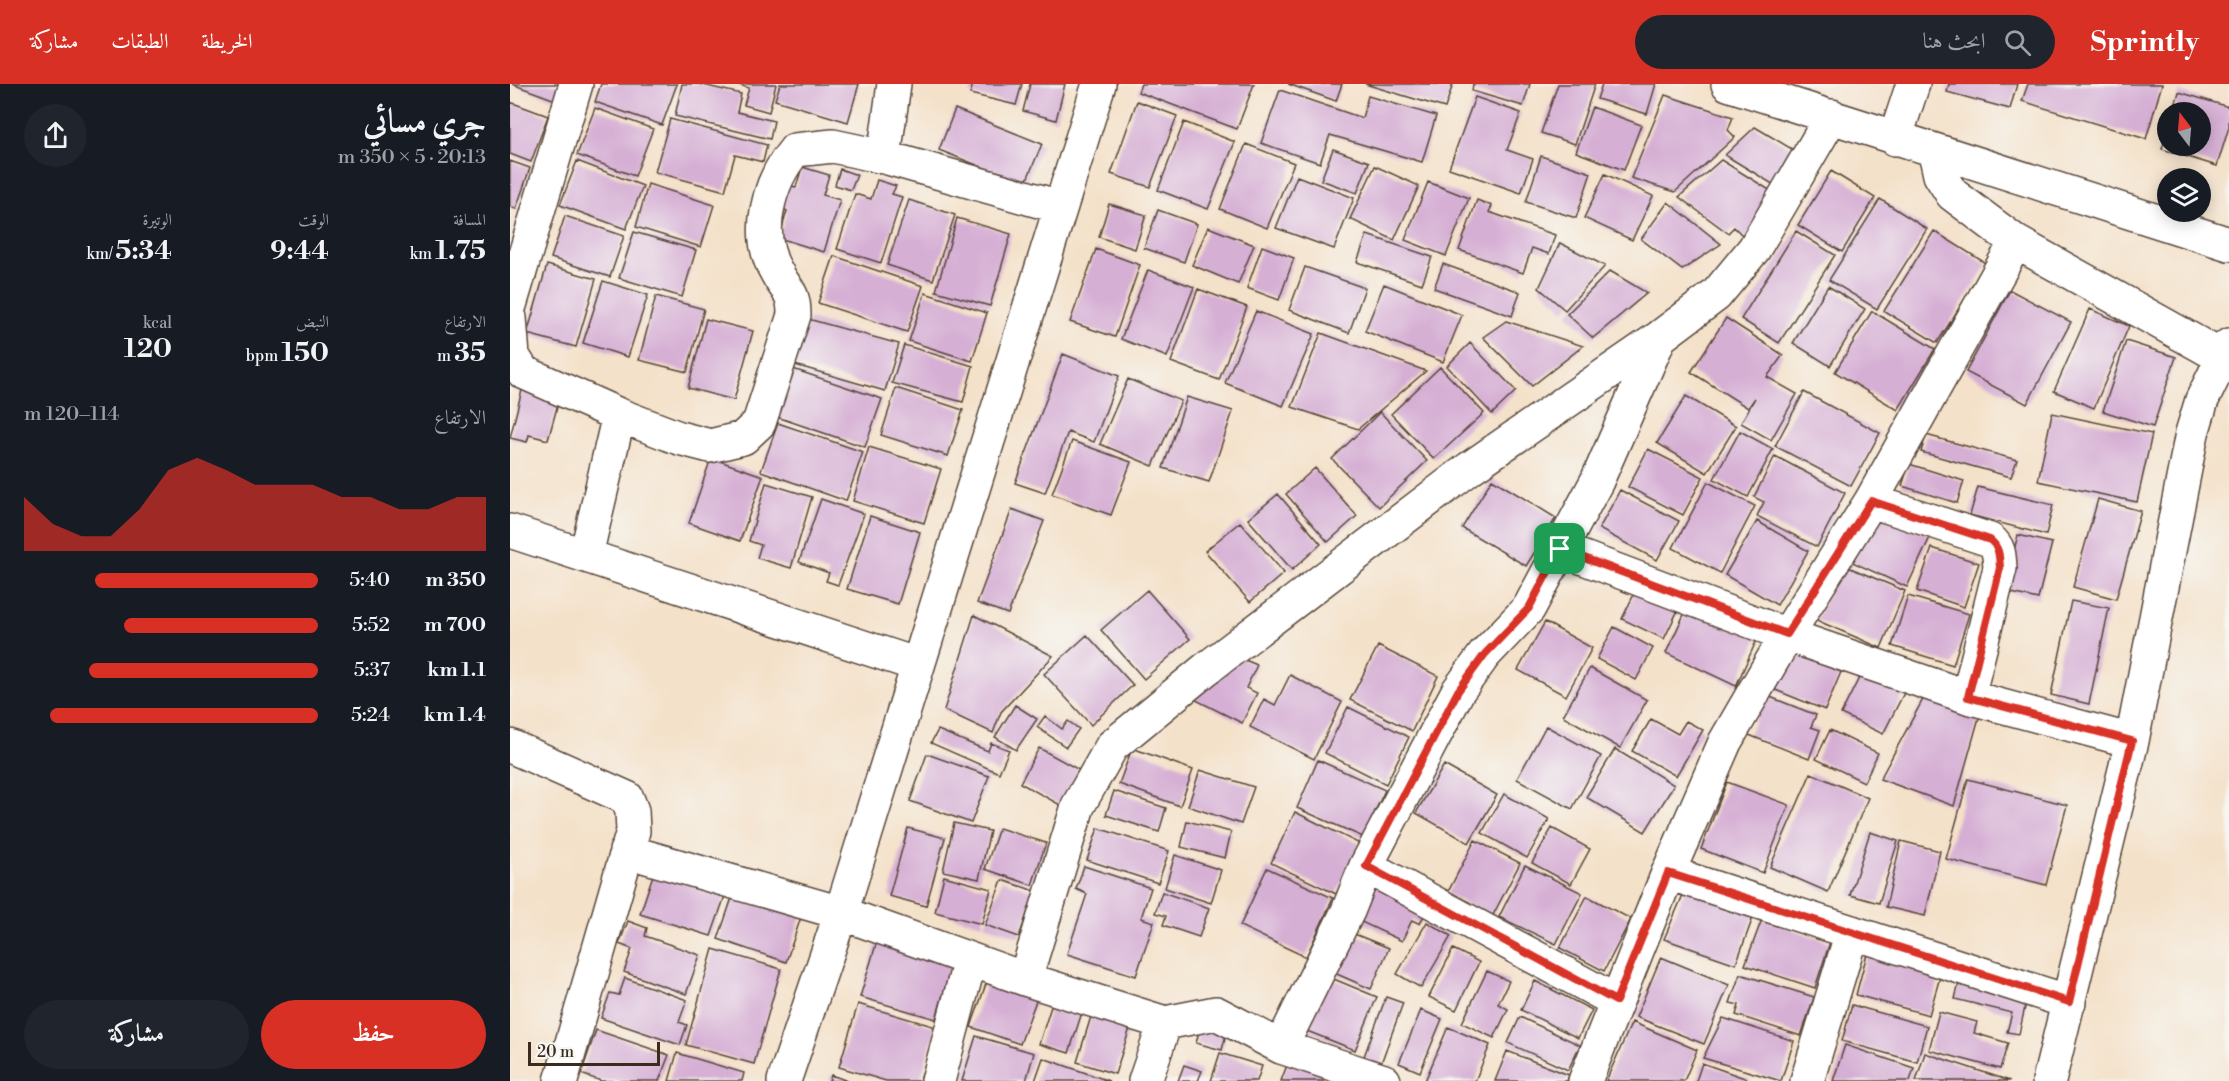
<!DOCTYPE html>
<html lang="ar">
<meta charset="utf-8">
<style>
body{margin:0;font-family:"Libre Bodoni",Amiri,serif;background:#20242c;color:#f1f3f6;direction:rtl;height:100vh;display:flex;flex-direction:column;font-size:22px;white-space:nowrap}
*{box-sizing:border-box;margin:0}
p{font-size:20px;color:#9ea1a6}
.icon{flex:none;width:33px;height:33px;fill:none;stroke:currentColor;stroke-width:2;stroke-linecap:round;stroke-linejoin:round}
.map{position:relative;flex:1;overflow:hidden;direction:ltr}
.panel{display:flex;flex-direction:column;background:#171b24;width:510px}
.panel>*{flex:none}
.needle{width:39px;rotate:344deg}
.fabs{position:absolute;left:1647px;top:18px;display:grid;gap:12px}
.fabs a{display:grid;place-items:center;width:54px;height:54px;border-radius:50%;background:#171b24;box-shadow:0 3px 15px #0003;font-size:30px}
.scale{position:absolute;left:18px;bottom:15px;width:132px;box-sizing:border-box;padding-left:6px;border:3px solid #3b2a1e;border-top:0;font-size:16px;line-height:21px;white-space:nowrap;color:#3b2a1e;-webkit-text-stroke:4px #f6f6f2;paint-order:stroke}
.pin{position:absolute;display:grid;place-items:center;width:51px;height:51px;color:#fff;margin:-26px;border-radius:12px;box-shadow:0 3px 9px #0006}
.round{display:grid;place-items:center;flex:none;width:63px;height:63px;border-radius:32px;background:#20242c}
.head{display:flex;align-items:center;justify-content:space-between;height:102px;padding:0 24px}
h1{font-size:33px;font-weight:800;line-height:45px}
.metrics{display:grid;grid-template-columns:repeat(3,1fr);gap:9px;height:102px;padding:6px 24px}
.metrics div{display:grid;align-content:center}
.metrics b{font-size:26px;font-weight:800}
.metrics small{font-size:16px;font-weight:400}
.metrics p{font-size:16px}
.chart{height:168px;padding:12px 24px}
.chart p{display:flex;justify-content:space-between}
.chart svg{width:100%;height:108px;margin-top:6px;fill:#d93025;opacity:.7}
.button{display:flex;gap:12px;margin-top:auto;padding:12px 24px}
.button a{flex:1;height:69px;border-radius:36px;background:#d93025;color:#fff;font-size:24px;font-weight:800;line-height:69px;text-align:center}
.button a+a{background:#20242c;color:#f1f3f6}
ul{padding:0 24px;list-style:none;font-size:20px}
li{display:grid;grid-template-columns:96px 72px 1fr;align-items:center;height:45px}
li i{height:15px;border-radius:8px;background:#d93025}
header{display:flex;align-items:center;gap:36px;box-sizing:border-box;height:84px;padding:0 30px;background:#d93025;color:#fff}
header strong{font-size:28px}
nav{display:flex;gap:33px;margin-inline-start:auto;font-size:21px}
.search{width:420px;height:54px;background:#20242c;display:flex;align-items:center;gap:15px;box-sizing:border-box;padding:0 21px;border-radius:33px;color:#9ea1a6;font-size:22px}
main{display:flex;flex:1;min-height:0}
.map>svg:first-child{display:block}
.building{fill:#d6afd4}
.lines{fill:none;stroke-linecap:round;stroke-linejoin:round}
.street-casing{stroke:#574538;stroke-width:36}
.street{stroke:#fff;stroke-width:33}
.route-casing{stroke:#fff;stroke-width:12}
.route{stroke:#d93025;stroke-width:8}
</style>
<header>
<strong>Sprintly</strong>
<div class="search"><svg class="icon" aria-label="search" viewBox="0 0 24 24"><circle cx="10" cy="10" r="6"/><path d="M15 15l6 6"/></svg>ابحث هنا</div>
<nav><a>الخريطة</a><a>الطبقات</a><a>مشاركة</a></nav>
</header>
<main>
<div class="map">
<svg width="1719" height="997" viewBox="0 0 1719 997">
<rect width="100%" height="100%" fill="#f6f6f2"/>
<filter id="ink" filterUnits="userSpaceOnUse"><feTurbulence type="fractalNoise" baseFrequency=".0167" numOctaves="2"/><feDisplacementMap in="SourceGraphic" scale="12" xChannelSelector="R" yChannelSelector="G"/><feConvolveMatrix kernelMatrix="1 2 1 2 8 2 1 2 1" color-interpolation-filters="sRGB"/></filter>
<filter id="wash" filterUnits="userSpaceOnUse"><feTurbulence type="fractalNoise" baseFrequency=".008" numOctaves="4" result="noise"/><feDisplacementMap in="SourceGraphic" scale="24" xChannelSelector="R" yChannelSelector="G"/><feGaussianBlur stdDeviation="1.35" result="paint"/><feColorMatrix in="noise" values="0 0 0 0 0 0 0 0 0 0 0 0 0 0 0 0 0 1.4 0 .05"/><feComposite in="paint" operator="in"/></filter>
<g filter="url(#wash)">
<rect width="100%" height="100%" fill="#f4e1c9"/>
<g id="blocks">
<path class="building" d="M 2,0 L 56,0 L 51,18 Z
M 91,0 L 167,0 L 152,41 L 85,18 Z
M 172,0 L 189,0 L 231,10 L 227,28 L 264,37 L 260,55 L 165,32 Z
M 226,0 L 266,0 L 259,28 L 234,21 L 239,4 Z
M 270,0 L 349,0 L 338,38 L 265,16 Z
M 463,0 L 512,0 L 506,21 L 460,10 Z
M 520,0 L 555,0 L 546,36 L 513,27 Z
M 631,0 L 744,0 L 727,45 L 628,8 Z
M 778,0 L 832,0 L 826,17 Z
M 855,0 L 943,0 L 935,24 Z
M 963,0 L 1020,0 L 1013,22 L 962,7 Z
M 1048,0 L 1085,0 L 1065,60 L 1031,49 Z
M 1092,0 L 1146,0 L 1137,30 L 1087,15 Z
M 1439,0 L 1507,0 L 1500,25 L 1437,8 Z
M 1518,0 L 1652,0 L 1636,55 L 1512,17 Z
M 770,6 L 852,34 L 858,12 L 926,32 L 912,78 L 820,51 L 810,79 L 751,59 Z
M 1669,8 L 1719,23 L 1719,43 L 1707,82 L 1652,65 L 1657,48 L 1658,62 L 1690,62 L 1690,28 L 1663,28 Z
M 1155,11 L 1223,33 L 1218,46 L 1225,53 L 1165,108 L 1121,94 Z
M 965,13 L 1011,29 L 997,66 L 1023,75 L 1011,109 L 939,84 Z
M 627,17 L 667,32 L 640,103 L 601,90 Z
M 0,18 L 38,32 L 21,78 L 0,70 Z
M 1082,23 L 1131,41 L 1114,86 L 1066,68 Z
M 85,24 L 143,45 L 125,92 L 67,71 Z
M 445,25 L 532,60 L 515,100 L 429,66 Z
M 160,35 L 257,61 L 253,78 L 225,71 L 215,107 L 145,88 Z
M 674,38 L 725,58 L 698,125 L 648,106 Z
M 1245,43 L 1287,68 L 1269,104 L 1215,71 Z
M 736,60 L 784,79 L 757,144 L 710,125 Z
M 823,65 L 859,78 L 847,109 L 811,96 Z
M 1031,72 L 1081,89 L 1066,134 L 1016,118 Z
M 1211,76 L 1266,110 L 1236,155 L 1224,143 L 1218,149 L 1169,113 Z
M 0,77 L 20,84 L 6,125 L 0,123 Z
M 67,77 L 133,102 L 116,145 L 50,121 Z
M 865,82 L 909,102 L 884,156 L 840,135 Z
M 292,83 L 319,91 L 313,111 L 330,116 L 314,168 L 269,154 L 277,127 L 271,124 L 277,101 L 286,103 Z
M 330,85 L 347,91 L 341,106 L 325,101 Z
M 1321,87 L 1365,114 L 1332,168 L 1288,141 Z
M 1095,90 L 1143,112 L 1122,156 L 1074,134 Z
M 787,92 L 844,114 L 824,165 L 766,144 Z
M 367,96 L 386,102 L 382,110 L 392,113 L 371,179 L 327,165 L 345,110 L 361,115 Z
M 918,98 L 959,114 L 936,172 L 895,156 Z
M 138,100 L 204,121 L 191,163 L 126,143 Z
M 1370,115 L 1417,145 L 1367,225 L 1319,196 Z
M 399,116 L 445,131 L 423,196 L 377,181 Z
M 967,116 L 982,122 L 979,128 L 1045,151 L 1039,170 L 1022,164 L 1013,189 L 949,166 Z
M 1158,118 L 1211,160 L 1172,186 L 1131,155 Z
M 599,120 L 636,131 L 625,165 L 589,153 Z
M 648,126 L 687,140 L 674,178 L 634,164 Z
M 55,132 L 114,152 L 100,193 L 41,174 Z
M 447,134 L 501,150 L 480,222 L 426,207 Z
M 698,143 L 744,161 L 728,200 L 682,181 Z
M 1286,147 L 1325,171 L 1269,259 L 1231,235 Z
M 1424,147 L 1477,180 L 1427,259 L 1374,227 Z
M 124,148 L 186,166 L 172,213 L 109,194 Z
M 857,151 L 922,173 L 912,200 L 847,178 Z
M 1050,159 L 1095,182 L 1055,226 L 1029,204 Z
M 752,162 L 784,174 L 769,216 L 737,204 Z
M 586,165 L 630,181 L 605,253 L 560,238 Z
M 324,172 L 413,202 L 397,248 L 308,219 Z
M 933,180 L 1010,208 L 1002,232 L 924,204 Z
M 37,181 L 86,195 L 66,263 L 17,250 Z
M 795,183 L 855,204 L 839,249 L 779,226 Z
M 638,186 L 684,203 L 657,273 L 611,255 Z
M 1100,187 L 1137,209 L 1083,254 L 1057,230 Z
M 93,197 L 138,211 L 118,273 L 73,259 Z
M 874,200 L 952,231 L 933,278 L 855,247 Z
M 1318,202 L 1355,225 L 1320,282 L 1283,259 Z
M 688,205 L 737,223 L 709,296 L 661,278 Z
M 1500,206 L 1561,238 L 1517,320 L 1456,288 Z
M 415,209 L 477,229 L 462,277 L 399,257 Z
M 146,212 L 194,225 L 177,288 L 129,276 Z
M 1580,225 L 1619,242 L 1584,324 L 1544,307 Z
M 746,227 L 804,250 L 773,322 L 715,299 Z
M 1362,227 L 1425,265 L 1388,326 L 1325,288 Z
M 1216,234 L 1273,271 L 1257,293 L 1287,310 L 1261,356 L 1231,339 L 1245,314 L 1238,324 L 1181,288 Z
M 196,235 L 243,247 L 224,316 L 178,304 Z
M 298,235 L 389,260 L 375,307 L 285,281 Z
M 996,237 L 1073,262 L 1022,302 L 973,253 Z
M 811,249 L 916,287 L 848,345 L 782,323 Z
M 1616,257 L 1666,273 L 1643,343 L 1593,327 Z
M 960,259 L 1006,307 L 982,330 L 937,282 Z
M 394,261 L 463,282 L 453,318 L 382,299 Z
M 553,270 L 609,292 L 584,358 L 558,348 L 535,409 L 505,399 Z
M 930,283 L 974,329 L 924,375 L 881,330 Z
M 283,285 L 372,315 L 355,363 L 267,333 Z
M 618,295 L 671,317 L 643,382 L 590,360 Z
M 386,304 L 453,326 L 438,372 L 371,351 Z
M 12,306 L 49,316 L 38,356 L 19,351 L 17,358 L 0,354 Z
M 1294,308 L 1370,349 L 1341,402 L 1265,362 Z
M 1176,312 L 1226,342 L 1197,389 L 1147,359 Z
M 677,313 L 723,327 L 699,398 L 653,384 Z
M 870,328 L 917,377 L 869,423 L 822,375 Z
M 1542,329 L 1642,350 L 1627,418 L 1528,397 Z
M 268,339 L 353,368 L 336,417 L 251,387 Z
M 1230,347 L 1263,365 L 1238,413 L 1204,395 Z
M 1416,351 L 1507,376 L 1501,393 L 1411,368 Z
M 562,357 L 621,378 L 601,431 L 542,410 Z
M 359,363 L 431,385 L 414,439 L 343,417 Z
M 1138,365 L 1193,393 L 1173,431 L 1118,403 Z
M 1265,372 L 1335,409 L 1307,463 L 1247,432 L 1254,418 L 1244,413 Z
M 201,374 L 253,392 L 230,457 L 179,439 Z
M 1399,380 L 1454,397 L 1447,419 L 1392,402 Z
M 805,384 L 847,432 L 818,458 L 776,410 Z
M 982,395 L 1046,434 L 1016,482 L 952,444 Z
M 1198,398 L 1245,422 L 1210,489 L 1163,464 Z
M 256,399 L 302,413 L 281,484 L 247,474 L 251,461 L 239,457 Z
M 1468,403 L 1543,421 L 1536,451 L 1460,431 Z
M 1110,406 L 1169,437 L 1147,476 L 1089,445 Z
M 768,410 L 811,460 L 782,486 L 738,435 Z
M 311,415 L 354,430 L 328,501 L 316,497 L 319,489 L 289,478 Z
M 1588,415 L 1631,427 L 1606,515 L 1563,503 Z
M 502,425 L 534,437 L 498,530 L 467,519 Z
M 1363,425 L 1421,451 L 1397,503 L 1340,477 Z
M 360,432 L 410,448 L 388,520 L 337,505 Z
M 1247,437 L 1298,467 L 1267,521 L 1215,491 Z
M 730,438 L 774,489 L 740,518 L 695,467 Z
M 1508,451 L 1542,459 L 1528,515 L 1493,507 Z
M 1422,464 L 1469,479 L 1454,523 L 1407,507 Z
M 1331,480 L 1395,507 L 1371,564 L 1306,536 Z
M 1129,500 L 1171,520 L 1154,555 L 1112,535 Z
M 637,506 L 680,555 L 634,595 L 591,546 Z
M 1398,512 L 1459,530 L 1443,581 L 1382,562 Z
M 1561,517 L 1599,524 L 1579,620 L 1541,611 Z
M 1178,522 L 1248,553 L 1226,602 L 1156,569 Z
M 464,531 L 543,572 L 491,628 L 483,649 L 434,626 Z
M 1035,538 L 1082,564 L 1056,612 L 1008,586 Z
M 1104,543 L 1143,564 L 1126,596 L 1087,575 Z
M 577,551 L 623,601 L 581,641 L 534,590 Z
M 868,562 L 928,592 L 902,647 L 840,616 Z
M 1279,567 L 1331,588 L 1315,626 L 1263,605 Z
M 730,574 L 747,581 L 736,604 L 747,609 L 732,639 L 678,612 Z
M 1355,582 L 1397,603 L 1373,650 L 1331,630 Z
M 1080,584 L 1137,616 L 1110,664 L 1053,632 Z
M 780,591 L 832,618 L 804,675 L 740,643 L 754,615 L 765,621 Z
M 1417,608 L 1472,623 L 1444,722 L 1370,695 Z
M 1255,611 L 1306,631 L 1301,643 L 1310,646 L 1299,675 L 1239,651 Z
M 505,621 L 527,635 L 506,666 L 485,653 Z
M 838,623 L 899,653 L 876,700 L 815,669 Z
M 535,632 L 552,645 L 558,637 L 569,645 L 556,663 L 527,643 Z
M 1141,635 L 1168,650 L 1176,637 L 1193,646 L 1166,692 L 1122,667 Z
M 1036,642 L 1091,672 L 1062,725 L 1007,695 Z
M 428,646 L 478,667 L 481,659 L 499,666 L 489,689 L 421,659 Z
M 1320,646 L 1368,669 L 1354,698 L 1306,675 Z
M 529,664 L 571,687 L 552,722 L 510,699 Z
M 622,664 L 683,686 L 670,722 L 609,700 Z
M 1105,665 L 1164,701 L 1135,748 L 1076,713 Z
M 417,670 L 479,692 L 461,739 L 400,717 Z
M 808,676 L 875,706 L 853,753 L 787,724 Z
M 934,681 L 987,711 L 959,759 L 906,729 Z
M 690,686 L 744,703 L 731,740 L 678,722 Z
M 1301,689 L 1358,714 L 1318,808 L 1260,783 Z
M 1458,695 L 1557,721 L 1536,801 L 1436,775 Z
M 1217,698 L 1279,721 L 1253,789 L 1191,765 Z
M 604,707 L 656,724 L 649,748 L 596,731 Z
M 994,710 L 1039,735 L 1017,774 L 972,749 Z
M 785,728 L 850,760 L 826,810 L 761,779 Z
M 677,737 L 721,748 L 715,774 L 671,763 Z
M 444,739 L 480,747 L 469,795 L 433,787 Z
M 398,744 L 435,754 L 416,822 L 379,812 Z
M 489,744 L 536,759 L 522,801 L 475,785 Z
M 588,744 L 659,767 L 648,799 L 577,776 Z
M 1042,744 L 1080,765 L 1061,800 L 1022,779 Z
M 1360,748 L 1388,757 L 1369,819 L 1340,811 Z
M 965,756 L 1010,779 L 982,833 L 937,810 Z
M 1391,757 L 1430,767 L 1415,832 L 1376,823 Z
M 665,771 L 711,786 L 701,819 L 655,804 Z
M 1015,781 L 1072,809 L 1046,860 L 989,833 Z
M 146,782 L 217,806 L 201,852 L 130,830 Z
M 574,782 L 641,804 L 631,834 L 644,838 L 626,892 L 557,870 L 577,810 L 566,805 Z
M 757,784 L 823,814 L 796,873 L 730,842 Z
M 434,792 L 481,805 L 472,840 L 425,828 Z
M 492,796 L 525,807 L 509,853 L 475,841 Z
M 865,799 L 917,824 L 910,840 L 902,836 L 892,857 L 847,836 Z
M 1176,804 L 1245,828 L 1226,880 L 1154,855 Z
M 225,805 L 293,827 L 276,878 L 208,855 Z
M 652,808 L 699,824 L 689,853 L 653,841 L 656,832 L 645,829 Z
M 1077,812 L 1121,835 L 1094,887 L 1050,864 Z
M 1252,835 L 1320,858 L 1305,904 L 1235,881 Z
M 118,837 L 137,844 L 135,852 L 190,871 L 176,910 L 114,888 L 122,865 L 109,860 Z
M 917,838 L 941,852 L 911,904 L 887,890 Z
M 837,847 L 879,864 L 861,905 L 820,887 Z
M 368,854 L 443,875 L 426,935 L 350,913 Z
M 203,865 L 271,885 L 244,980 L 176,961 Z
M 943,865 L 969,878 L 946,926 L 919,913 Z
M 1358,866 L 1432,886 L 1419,931 L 1346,911 Z
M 1151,873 L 1219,901 L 1194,960 L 1126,933 Z
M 977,887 L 999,897 L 988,920 L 998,925 L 984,954 L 952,939 Z
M 1230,890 L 1304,913 L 1291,952 L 1226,931 L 1229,921 L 1220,919 Z
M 819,893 L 867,913 L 845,966 L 797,947 Z
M 115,894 L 177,916 L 169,938 L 177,941 L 170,961 L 91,934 L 100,909 L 109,911 Z
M 477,897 L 527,914 L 510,960 L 461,943 Z
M 1025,897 L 1082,926 L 1068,954 L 1011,926 Z
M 1449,899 L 1517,914 L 1509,950 L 1497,948 L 1502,929 L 1445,915 Z
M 544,913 L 574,922 L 559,969 L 529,960 Z
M 876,913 L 893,919 L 870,982 L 853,975 Z
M 348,920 L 426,943 L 410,997 L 376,997 L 329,983 Z
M 1342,921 L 1417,942 L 1407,978 L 1332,957 Z
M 583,926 L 622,938 L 605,990 L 567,978 Z
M 911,926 L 932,935 L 910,988 L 889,979 Z
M 1429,928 L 1467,938 L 1464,949 L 1498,959 L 1490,985 L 1419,966 Z
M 1010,933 L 1070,961 L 1058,986 L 998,959 Z
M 1213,934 L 1284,957 L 1271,997 L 1193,974 Z
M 1122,938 L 1187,966 L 1174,997 L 1096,997 Z
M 691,940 L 717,947 L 712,966 L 686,959 Z
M 938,943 L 980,961 L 965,997 L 915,997 Z
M 86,946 L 159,971 L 149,997 L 91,997 L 71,990 Z
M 466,952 L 524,969 L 516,997 L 452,997 Z
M 1335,961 L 1404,984 L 1400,997 L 1323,997 Z
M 997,967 L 1059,991 L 1057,997 L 985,997 Z
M 167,969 L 234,989 L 232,997 L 159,997 Z
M 710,969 L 752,982 L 747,997 L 701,997 Z
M 1415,969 L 1500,997 L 1406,997 Z
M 780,973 L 818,986 L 814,997 L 771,997 Z
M 533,974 L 599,997 L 525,997 Z
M 1192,979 L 1243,997 L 1186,997 Z
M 674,981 L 692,987 L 688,997 L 668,997 Z
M 321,991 L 338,997 L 319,997 Z"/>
</g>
</g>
<g filter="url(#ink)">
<use href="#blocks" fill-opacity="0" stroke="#574538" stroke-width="1.5"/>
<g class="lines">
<g class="street-casing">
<path id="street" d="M 1218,0 L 1719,160
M 1385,55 L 1403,0
M 1425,68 L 1430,91 L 1442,110 L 1506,158 L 1712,273
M 374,73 L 384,0
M 0,221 L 66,0
M 0,234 L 3,272 L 13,288 L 109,331 L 169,354 L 200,362 L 233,354 L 249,339 L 284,231 C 284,207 277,208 267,189 C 244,151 258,98 285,66 L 323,62 L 374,73 L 550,123
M 1361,417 L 1480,456 C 1490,464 1489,472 1490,484 L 1458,613
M 0,447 L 408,581
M 1050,465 L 1277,551 L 1458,613 L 1622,657
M 76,471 L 109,331
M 0,662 L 117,714 L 122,727 L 123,747 L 51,997
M 116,767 L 331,829 L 515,895 L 655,939 L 706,929 L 771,963 L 874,997
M 856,782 L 1106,917
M 1158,789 L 1559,918
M 515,895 L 568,722 L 602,662 L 696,585 L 960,384 L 1150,253 L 1206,211 L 1244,165 L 1322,32
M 771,963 L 838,827 L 856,782 L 948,607 L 975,570 L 1019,524 L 1087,397 L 1150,253
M 274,997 L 331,829 L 589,0
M 428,997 L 460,876
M 635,997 L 655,939
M 1075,997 L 1158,789 L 1215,658 L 1277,551 L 1361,417 L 1506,158
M 1297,997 L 1342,848
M 1539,997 L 1622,657 L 1682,349 L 1692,316 L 1719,261"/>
</g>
<use href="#street" class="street"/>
</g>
</g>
<g class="lines" filter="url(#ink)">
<g class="route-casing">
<path id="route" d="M 1361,417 L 1480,456 C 1490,464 1489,472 1490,484 L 1458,613 L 1622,657 L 1559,918 L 1158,789 L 1106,917 L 856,782 L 948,607 L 975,570 L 1019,524 L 1050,465 L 1277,550 Z"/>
</g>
<use href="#route" class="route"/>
</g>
</svg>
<div class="fabs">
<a><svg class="needle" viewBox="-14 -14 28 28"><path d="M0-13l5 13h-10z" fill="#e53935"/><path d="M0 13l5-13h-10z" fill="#9ea1a6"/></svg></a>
<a><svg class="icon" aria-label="layers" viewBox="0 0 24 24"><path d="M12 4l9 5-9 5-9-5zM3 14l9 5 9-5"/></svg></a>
</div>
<div class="scale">20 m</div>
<div class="pin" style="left:1050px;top:465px;background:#1e9e55"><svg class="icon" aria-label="arrive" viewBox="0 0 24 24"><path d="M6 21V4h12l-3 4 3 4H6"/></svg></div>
</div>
<section class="panel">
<div class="head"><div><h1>جري مسائي</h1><p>20:13 · 5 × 350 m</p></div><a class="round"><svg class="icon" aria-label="share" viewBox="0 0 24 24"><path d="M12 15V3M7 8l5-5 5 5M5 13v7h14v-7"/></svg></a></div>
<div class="metrics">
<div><p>المسافة</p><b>1.75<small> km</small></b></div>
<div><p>الوقت</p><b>9:44</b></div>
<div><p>الوتيرة</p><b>5:34<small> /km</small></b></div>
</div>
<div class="metrics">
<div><p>الارتفاع</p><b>35<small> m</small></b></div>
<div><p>النبض</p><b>150<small> bpm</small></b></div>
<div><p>kcal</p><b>120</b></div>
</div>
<div class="chart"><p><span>الارتفاع</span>114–120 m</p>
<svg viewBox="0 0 160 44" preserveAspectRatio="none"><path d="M0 44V22L10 33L20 38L30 38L40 27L50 11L60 6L70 11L80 17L90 17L100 17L110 22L120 22L130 27L140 27L150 22L160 22V44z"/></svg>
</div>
<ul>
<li><b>350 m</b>5:40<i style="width:76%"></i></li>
<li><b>700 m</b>5:52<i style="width:66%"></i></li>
<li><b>1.1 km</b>5:37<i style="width:78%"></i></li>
<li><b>1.4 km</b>5:24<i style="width:91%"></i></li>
</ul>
<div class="button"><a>حفظ</a><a>مشاركة</a></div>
</section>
</main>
